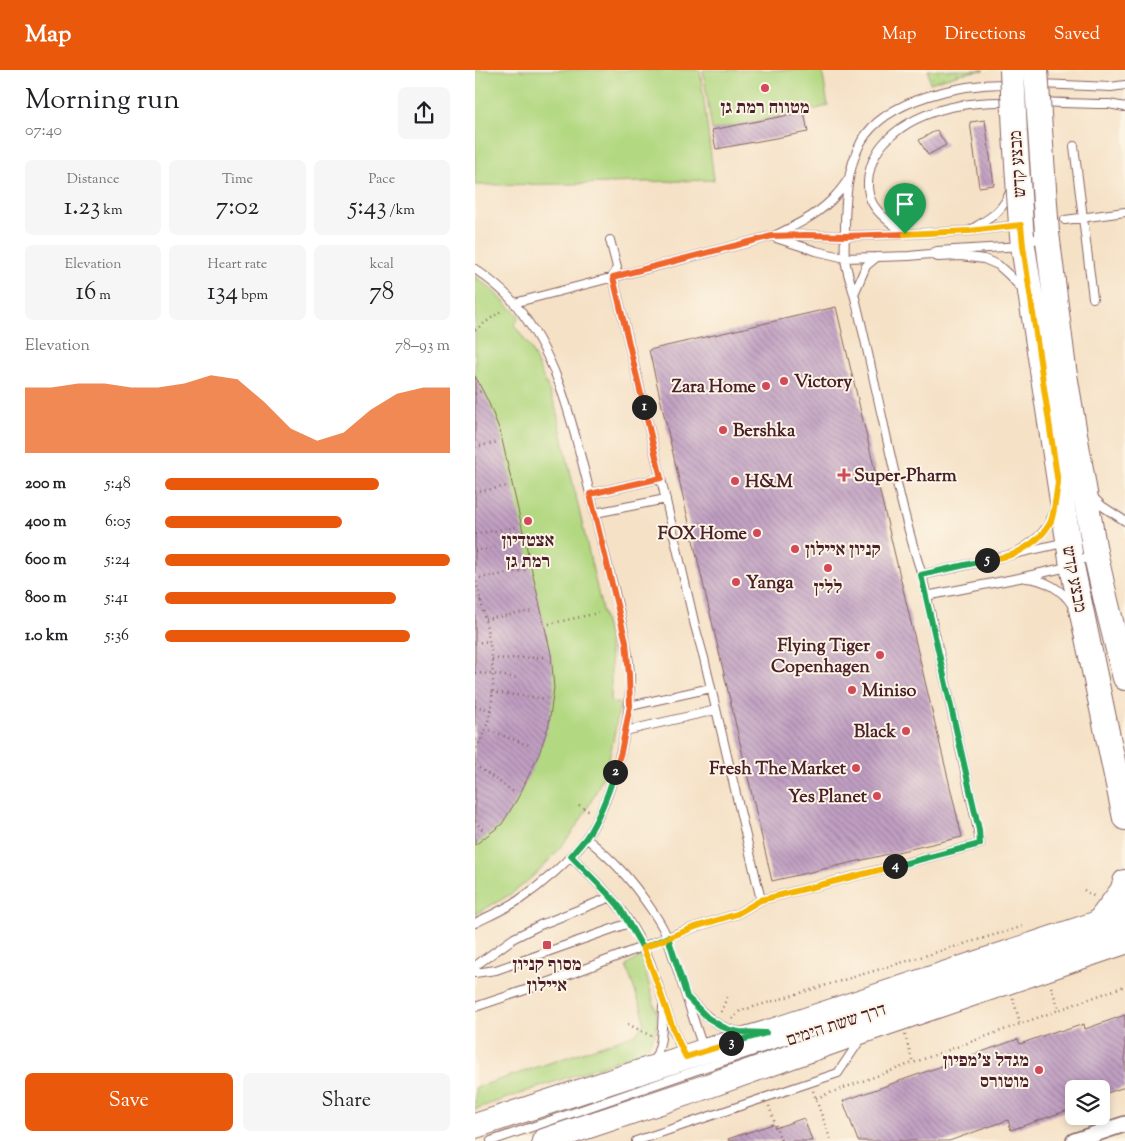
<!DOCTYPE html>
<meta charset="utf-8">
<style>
body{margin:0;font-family:"Sorts Mill Goudy","Frank Ruhl Libre",serif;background:#f6f6f6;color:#202124;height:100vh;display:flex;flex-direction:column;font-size:19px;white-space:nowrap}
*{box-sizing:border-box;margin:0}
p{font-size:16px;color:#757577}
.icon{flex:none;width:28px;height:28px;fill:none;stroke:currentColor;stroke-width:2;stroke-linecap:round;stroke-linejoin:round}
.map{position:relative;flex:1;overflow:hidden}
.panel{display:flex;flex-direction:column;background:#fff;width:475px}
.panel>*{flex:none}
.fabs{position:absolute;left:590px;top:1010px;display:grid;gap:10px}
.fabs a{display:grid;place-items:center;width:45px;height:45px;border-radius:8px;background:#fff;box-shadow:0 2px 8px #0003;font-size:25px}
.pin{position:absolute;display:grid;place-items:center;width:42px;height:42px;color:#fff;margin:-51px -21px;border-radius:50% 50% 50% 0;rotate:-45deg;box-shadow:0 0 5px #0007}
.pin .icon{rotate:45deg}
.km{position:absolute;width:25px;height:25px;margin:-12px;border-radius:50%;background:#222;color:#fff;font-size:14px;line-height:25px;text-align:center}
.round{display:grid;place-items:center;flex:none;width:52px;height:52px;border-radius:8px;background:#f6f6f6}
.summary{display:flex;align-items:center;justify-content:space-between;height:85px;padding:0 25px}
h1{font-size:28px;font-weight:600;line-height:38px}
.stats{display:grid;grid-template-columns:repeat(3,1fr);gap:8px;height:85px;padding:5px 25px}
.stats div{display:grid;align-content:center;border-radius:8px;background:#f6f6f6;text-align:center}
.stats b{font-size:25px;font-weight:600}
.stats small{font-size:14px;font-weight:400}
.stats p{font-size:14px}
.chart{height:140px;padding:10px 25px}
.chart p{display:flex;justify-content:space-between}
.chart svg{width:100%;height:90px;margin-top:5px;fill:#ea580c;opacity:.7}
.primary-button{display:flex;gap:10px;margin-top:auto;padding:10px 25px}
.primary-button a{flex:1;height:58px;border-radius:8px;background:#ea580c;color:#fff;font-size:20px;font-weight:600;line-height:58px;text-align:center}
.primary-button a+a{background:#f6f6f6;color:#202124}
ul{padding:0 25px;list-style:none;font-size:16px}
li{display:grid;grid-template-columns:80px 60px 1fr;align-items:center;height:38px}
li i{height:12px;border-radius:6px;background:#ea580c}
header{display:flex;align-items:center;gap:30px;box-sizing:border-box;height:70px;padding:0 25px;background:#ea580c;color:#fff}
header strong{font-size:24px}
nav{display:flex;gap:28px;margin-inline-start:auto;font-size:18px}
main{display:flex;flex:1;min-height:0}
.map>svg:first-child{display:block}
.grass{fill:url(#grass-dots);stroke:#7e7c56}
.park{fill:#b2d881;stroke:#7e7c56}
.building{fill:url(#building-back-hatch)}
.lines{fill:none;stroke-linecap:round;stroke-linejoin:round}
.lane-casing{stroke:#866361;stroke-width:10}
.street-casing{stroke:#866361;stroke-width:18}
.primary-casing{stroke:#866361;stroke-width:26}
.path{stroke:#866361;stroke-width:2.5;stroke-dasharray:1 4;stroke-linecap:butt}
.lane{stroke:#fff;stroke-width:8}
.street{stroke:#fff;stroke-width:15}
.primary{stroke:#fff;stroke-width:24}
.primary-bridge-casing{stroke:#866361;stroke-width:26;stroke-linecap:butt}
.primary-bridge{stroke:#fff;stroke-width:24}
.split-1-casing{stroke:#fff;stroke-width:10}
.split-2-casing{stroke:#fff;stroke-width:10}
.split-3-casing{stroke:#fff;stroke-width:10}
.split-4-casing{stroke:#fff;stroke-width:10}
.split-5-casing{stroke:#fff;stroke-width:10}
.split-6-casing{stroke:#fff;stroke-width:10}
.split-1{stroke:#f0652b;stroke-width:6}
.split-2{stroke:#f0652b;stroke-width:6}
.split-3{stroke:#22a559;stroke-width:6}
.split-4{stroke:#f5b400;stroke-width:6}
.split-5{stroke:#22a559;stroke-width:6}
.split-6{stroke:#f5b400;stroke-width:6}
.poi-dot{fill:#d1495b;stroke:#fcf5e5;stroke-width:2}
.labels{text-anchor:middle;stroke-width:4;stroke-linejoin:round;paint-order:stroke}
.poi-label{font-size:18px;font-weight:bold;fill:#4a1f2b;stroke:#fcf5e5;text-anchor:start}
.street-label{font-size:18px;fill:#4a1f2b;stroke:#fcf5e5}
</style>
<header>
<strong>Map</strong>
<nav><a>Map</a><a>Directions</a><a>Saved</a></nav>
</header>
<main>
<section class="panel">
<div class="summary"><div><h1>Morning run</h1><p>07:40</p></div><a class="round"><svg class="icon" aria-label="share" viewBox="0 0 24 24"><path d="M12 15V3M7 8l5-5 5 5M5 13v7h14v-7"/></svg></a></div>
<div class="stats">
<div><p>Distance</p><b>1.23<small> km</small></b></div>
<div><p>Time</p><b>7:02</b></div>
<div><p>Pace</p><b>5:43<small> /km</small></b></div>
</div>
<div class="stats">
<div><p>Elevation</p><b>16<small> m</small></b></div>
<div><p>Heart rate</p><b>134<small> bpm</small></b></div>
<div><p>kcal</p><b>78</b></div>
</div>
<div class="chart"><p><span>Elevation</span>78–93 m</p>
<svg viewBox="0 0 160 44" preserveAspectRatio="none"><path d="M0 44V12L10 12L20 10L30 10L40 12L50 12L60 10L70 6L80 8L90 19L100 32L110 38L120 34L130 23L140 15L150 12L160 12V44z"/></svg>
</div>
<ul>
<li><b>200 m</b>5:48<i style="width:75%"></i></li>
<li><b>400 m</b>6:05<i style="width:62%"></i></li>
<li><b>600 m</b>5:24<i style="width:100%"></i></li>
<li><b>800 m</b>5:41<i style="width:81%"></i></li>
<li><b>1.0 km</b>5:36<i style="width:86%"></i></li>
</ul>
<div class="primary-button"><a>Save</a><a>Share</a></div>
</section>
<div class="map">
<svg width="650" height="1071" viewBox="0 0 650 1071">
<defs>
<pattern id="grass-dots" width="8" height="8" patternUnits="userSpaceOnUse" patternTransform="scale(1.25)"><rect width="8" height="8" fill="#b2d881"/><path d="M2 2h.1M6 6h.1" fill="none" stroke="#9bb970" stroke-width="1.8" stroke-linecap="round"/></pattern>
<pattern id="building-back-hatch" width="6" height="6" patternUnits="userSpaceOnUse" patternTransform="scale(1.25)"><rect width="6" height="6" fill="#c09fc2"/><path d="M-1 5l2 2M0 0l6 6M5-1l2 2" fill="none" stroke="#9e819e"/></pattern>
</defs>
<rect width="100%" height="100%" fill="#fcf5e5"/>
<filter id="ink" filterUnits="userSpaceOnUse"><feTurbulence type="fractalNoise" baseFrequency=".02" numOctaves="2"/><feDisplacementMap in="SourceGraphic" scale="10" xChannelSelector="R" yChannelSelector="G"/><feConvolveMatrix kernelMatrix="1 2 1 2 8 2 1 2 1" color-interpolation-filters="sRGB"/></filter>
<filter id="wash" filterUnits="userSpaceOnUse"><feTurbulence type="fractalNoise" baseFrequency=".0096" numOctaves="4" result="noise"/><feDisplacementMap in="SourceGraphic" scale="20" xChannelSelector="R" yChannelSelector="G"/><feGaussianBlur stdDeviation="1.12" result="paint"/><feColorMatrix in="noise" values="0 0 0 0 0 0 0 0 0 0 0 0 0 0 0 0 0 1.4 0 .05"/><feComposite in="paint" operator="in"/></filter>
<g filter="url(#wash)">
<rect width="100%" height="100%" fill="#f5e1c6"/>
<path class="grass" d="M 453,0 L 509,0 L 484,4 L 455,13 Z"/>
<path class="park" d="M 0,0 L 225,0 L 239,110 L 98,114 L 0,115 Z
M 228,0 L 347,0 L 353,36 L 329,42 L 237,60 Z
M 0,206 L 17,220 L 45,247 L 39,255 L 55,277 L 80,335 L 133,566 L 136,592 L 136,632 L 145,634 C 140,658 137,685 127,708 C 110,750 83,785 49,814 C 34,827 16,835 0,844 Z
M 166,886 L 182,944 L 181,963 L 170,980 L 135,993 L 0,1039 L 0,1018 L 161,964 L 169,953 L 167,940 L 151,896 Z"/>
<g id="blocks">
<path class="building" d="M 329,42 L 333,62 L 241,79 L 237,60 Z
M 510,50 L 519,115 L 504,117 L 495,52 Z
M 462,60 L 471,75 L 453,85 L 444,70 Z
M 361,237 L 487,767 L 297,811 L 174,280 Z
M 0,306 L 13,331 L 25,361 L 76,584 L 79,618 L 74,654 L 64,684 L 44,726 L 27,754 L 0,775 Z
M 650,945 L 650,1017 L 626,1025 L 626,1019 L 599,1019 L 599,1038 L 536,1060 L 533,1050 L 474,1071 L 383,1071 L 368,1031 L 543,969 L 545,974 L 584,960 L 585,962 L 609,954 L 610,959 Z
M 329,1048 L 337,1071 L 254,1071 L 253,1069 L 298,1054 L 300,1058 Z"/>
</g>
</g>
<g filter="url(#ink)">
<use href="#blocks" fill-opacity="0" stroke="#866361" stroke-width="1"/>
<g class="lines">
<g class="lane-casing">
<path id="lane" d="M 565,14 L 636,17 L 650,15
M 599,76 L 618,228
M 590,150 L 650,142
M 544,155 L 494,161 L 430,164 C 404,144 385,132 396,96 C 402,78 411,69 426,58 C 467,30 518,31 566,32 C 589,33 612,34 634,34 L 650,37
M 497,159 C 515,148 529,141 536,119
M 301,165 C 323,154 345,144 361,125 C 366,120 370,114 374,108
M 301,168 L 341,181 L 370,188 L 434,186 L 455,184 L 463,187 L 486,186 L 509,189 L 523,195 L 534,205 L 547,219
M 135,170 L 142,197 L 138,207 L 170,340 L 220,556 L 229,588 L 286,830
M 455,184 L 462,181 L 548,176 L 570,164
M 0,199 C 14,209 29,220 40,234 C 86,291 98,358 116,427 C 123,458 131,489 139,519 C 146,548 153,576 155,605 C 156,635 151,663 143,692 C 136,718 126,746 111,768 C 95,791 66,815 44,830 C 30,839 14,846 0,853
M 379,224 L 391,196 L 402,187
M 39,233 L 297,166 L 330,165 L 370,166 L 430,164
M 115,424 L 186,408
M 618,427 L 627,436 L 650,451
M 120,443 L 191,429
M 544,481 C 562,470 576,458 580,437
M 447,505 L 592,472
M 551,508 C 569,509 588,520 597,535
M 451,526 L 544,508 L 597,496 L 618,483
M 155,636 L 236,618
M 150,661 L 241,640
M 111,768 C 139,791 155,808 176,839 C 187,855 192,864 197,883 L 228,978
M 96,786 C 109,800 123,813 136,827 C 150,843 167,872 175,892 C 187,923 194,956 210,985
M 0,896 L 39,868 L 65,855 L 136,827
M 0,903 L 21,900 L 154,853
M 214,929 C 229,944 243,959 266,962
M 0,937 L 77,911 L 220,857 L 262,844 L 286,830 L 505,774 L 503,760 L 447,505 C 426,440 413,372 398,306 C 392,279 386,251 379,224 C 376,213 371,200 370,188 C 369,179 370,170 370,161 C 370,132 372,99 386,72 C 411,28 489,13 536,14
M 178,992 C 188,976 187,955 188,937
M 16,1071 L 231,997 L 650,857
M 161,1071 L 363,1003 L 385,970"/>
</g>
<g class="street-casing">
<path id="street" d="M 599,1071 L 650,1054"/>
</g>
<g class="primary-casing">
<path id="primary" d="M 546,155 L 548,176 L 597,496 L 650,748
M 572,163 L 589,299 L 620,482 L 631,531 L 650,608
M 622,854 L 647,821 L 650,812
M 0,1056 L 229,981 L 291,963 L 650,844
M 69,1071 L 230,1017 L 391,960 L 650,872"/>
</g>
<path class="path" d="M 0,260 L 26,241
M 0,324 L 6,321
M 0,377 L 23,372
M 0,422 L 33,416
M 0,464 L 42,457
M 0,481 L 20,478
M 0,507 C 13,561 33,629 0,680
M 0,509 L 51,500
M 0,531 L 6,530
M 10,549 L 58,541
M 69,555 L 123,543
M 0,573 L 15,571
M 17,589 L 70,587
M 0,603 L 17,604 L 42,608
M 17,622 L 72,629
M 0,636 L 16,640
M 10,659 L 56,676
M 0,695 L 39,722
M 104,735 L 115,742
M 0,751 L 8,760
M 609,820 L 620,827
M 576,917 L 584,939
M 538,928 L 545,953
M 246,942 L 253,925
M 257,949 L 265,941 L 549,856
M 153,954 L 176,966
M 430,965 L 438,993
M 338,1021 L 356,1071
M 341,1028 L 650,916
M 294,1036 L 306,1071"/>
<use href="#lane" class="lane"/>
<use href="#street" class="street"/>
<use href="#primary" class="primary"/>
<g class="primary-bridge-casing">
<path id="primary-bridge" d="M 537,0 L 540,64 L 546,155
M 561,0 L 572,163"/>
</g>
<use href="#primary-bridge" class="primary-bridge"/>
</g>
</g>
<g class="lines" filter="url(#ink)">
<g class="split-1-casing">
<path id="split-1" d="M 169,337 L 138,207 L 297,166 L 330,165 L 370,166 L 430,164"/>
</g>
<g class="split-2-casing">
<path id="split-2" d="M 140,702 L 146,682 L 155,636 L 154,605 L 151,572 L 115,424 L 186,408 L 169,337"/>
</g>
<g class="split-3-casing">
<path id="split-3" d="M 140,702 C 133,725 124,748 111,768 C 106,774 101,780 96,786 L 136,827 L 143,835 L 168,878 L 193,867 L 212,927 L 233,948 L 248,957 L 255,960 L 264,962 L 291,963 L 256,973"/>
</g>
<g class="split-4-casing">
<path id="split-4" d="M 256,973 L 211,987 C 192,952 185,913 168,878 L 220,857 L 262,844 L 286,830 L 420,796"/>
</g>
<g class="split-5-casing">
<path id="split-5" d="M 420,796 L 505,774 L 504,760 L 446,505 L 512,490"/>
</g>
<g class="split-6-casing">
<path id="split-6" d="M 430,164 L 494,161 L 546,155 L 548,176 L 583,413 C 581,425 580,439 576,451 C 569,466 553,477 539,484 C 531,487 521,488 512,490"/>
</g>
<use href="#split-1" class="split-1"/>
<use href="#split-2" class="split-2"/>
<use href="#split-3" class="split-3"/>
<use href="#split-4" class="split-4"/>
<use href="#split-5" class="split-5"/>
<use href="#split-6" class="split-6"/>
</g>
<g class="poi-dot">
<circle cx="290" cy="18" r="5"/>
<circle cx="309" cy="311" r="5"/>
<circle cx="291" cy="316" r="5"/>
<circle cx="248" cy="360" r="5"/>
<path d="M366.5 397.5h5v5h5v5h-5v5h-5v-5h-5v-5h5z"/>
<circle cx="260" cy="411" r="5"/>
<circle cx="53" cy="451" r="5"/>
<circle cx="282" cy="463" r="5"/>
<circle cx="320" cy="479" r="5"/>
<circle cx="353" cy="498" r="5"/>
<circle cx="261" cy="512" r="5"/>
<circle cx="405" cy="585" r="5"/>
<circle cx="377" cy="620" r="5"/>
<circle cx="431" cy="661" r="5"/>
<circle cx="381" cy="698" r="5"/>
<circle cx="402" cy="726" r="5"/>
<rect x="67" y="870" width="10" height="10" rx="2.5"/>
<circle cx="564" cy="1000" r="5"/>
</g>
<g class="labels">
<g class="poi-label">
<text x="290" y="43" text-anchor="middle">מטווח רמת גן</text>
<text x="319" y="317">Victory</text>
<text x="281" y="322" text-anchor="end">Zara Home</text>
<text x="258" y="366">Bershka</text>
<text x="379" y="411">Super-Pharm</text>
<text x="270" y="417">H&amp;M</text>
<text x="272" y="469" text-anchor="end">FOX Home</text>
<text x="53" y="476" text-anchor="middle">אצטדיון<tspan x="53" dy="21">רמת גן</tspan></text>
<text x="330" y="485">קניון איילון</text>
<text x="271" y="518">Yanga</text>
<text x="353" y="523" text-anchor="middle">ללין</text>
<text x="395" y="581" text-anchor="end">Flying Tiger<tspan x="395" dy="21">Copenhagen</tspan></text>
<text x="387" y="626">Miniso</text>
<text x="421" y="667" text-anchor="end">Black</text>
<text x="371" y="704" text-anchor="end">Fresh The Market</text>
<text x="392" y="732" text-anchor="end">Yes Planet</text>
<text x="72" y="900" text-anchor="middle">מסוף קניון<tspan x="72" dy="21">איילון</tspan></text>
<text x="554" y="996" text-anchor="end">מגדל צ'מפיון<tspan x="554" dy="21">מוטורס</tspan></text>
</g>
<g class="street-label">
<text transform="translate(542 94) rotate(-94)" y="6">מבצע קדש</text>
<text transform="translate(600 509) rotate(79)" y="6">מבצע קדש</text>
<text transform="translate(361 954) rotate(-18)" y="6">דרך ששת הימים</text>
</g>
</g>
</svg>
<div class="fabs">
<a><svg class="icon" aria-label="layers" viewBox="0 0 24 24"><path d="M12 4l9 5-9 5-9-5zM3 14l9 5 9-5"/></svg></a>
</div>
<div class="pin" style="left:430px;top:164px;background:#1e9e55"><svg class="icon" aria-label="arrive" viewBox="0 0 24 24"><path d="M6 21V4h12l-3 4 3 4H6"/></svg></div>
<b class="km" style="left:169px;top:337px">1</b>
<b class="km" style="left:140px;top:702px">2</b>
<b class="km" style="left:256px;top:973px">3</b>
<b class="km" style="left:420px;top:796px">4</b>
<b class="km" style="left:512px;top:490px">5</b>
</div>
</main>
